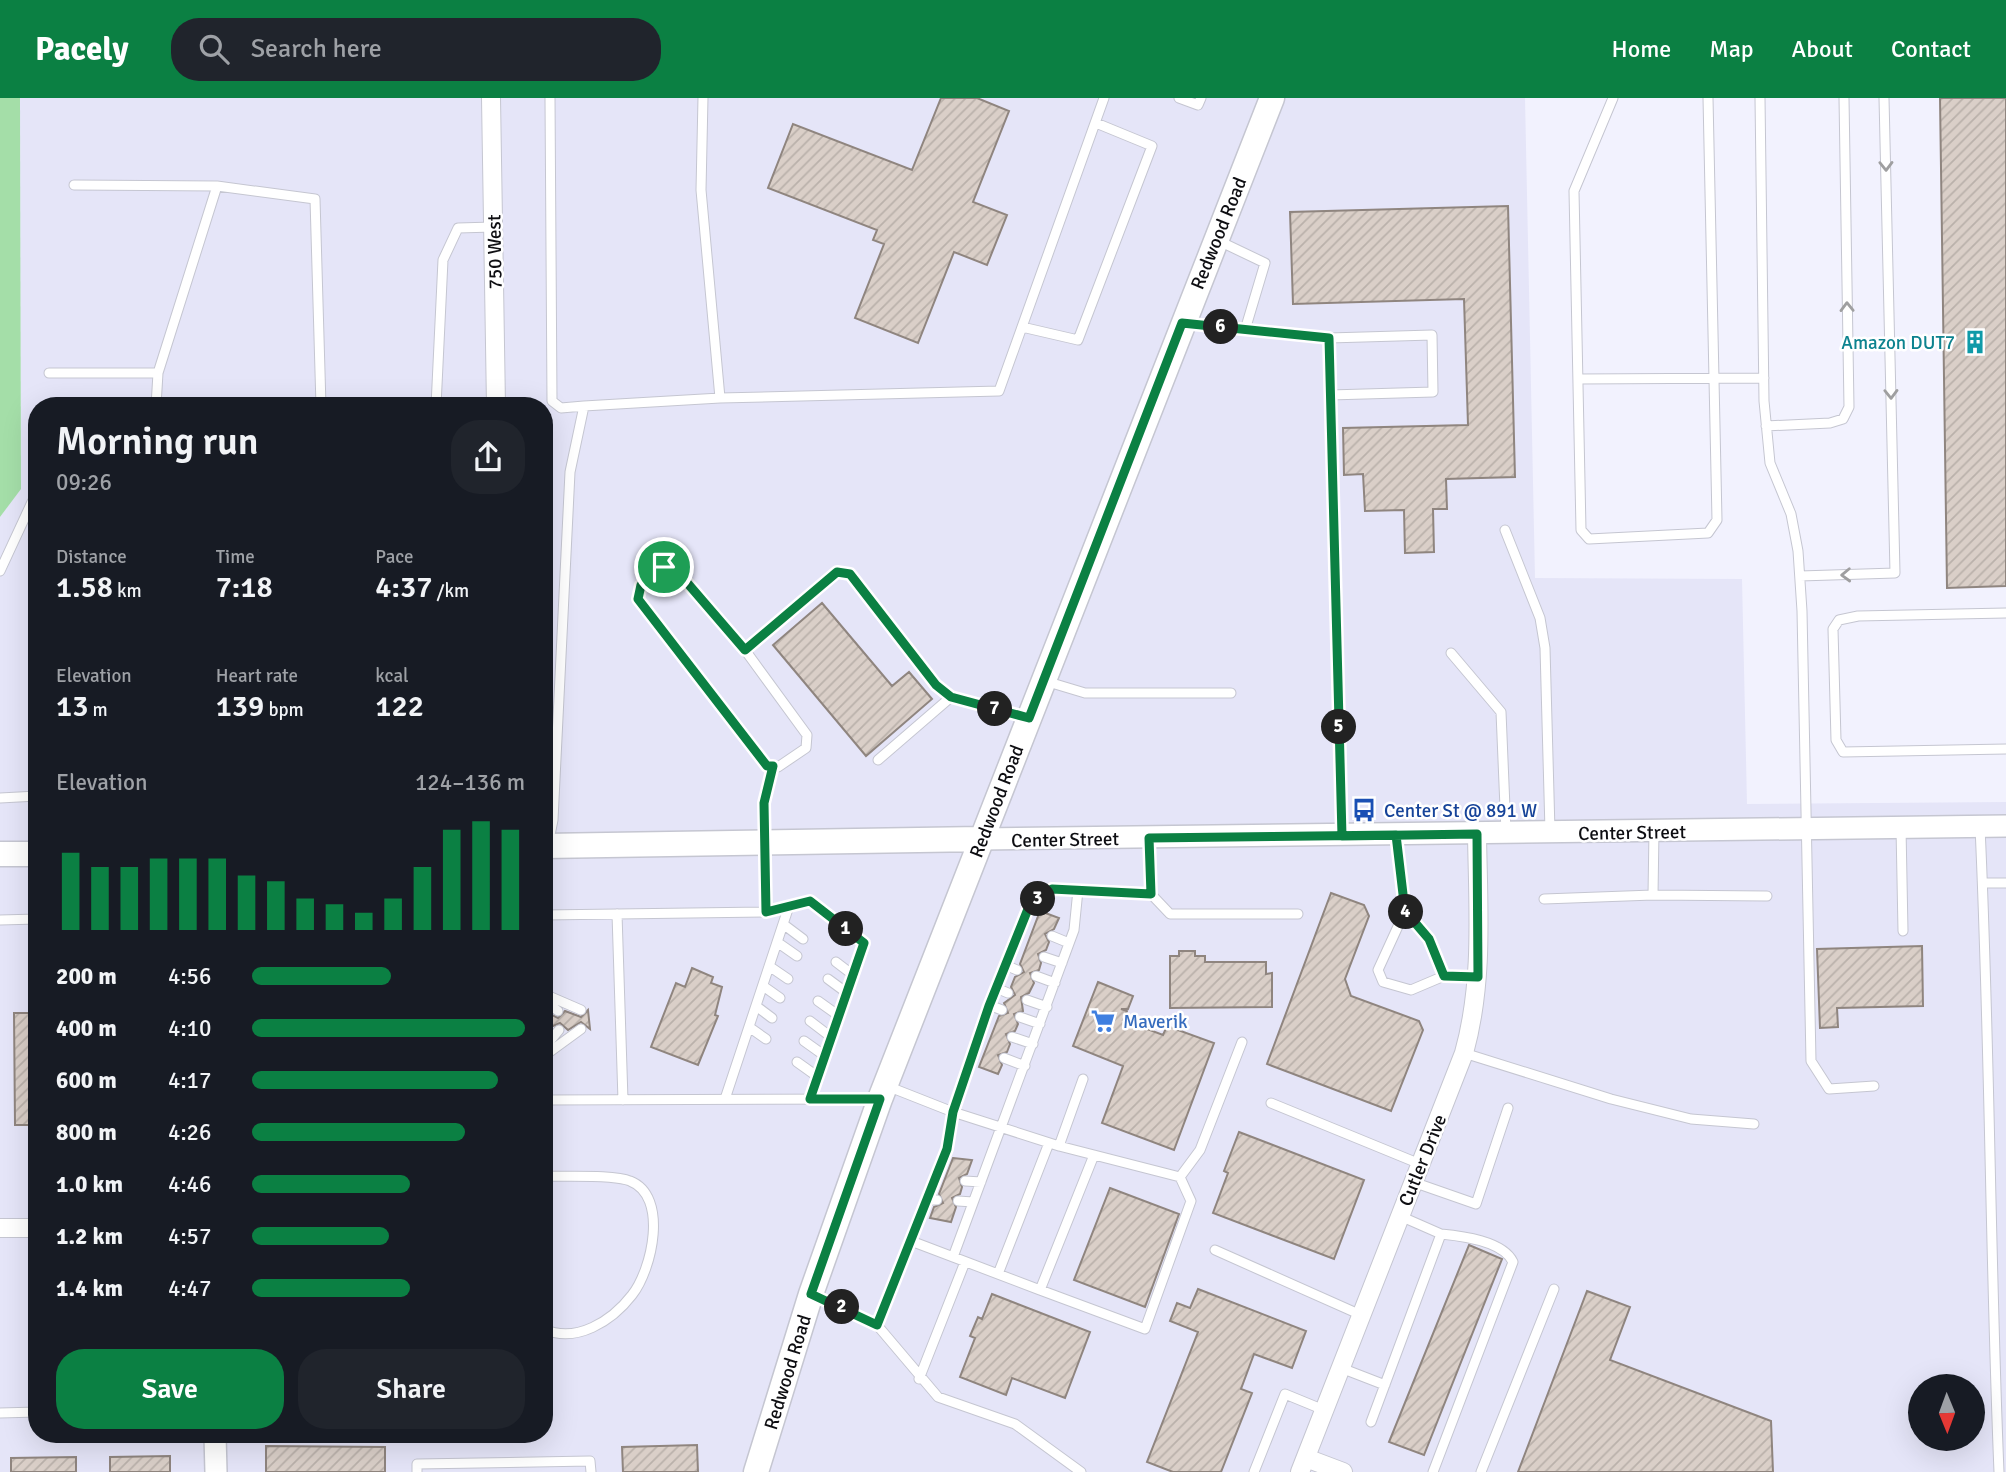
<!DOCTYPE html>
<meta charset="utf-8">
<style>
body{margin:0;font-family:Signika,sans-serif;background:#20242c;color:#f1f3f6;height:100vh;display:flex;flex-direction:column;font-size:26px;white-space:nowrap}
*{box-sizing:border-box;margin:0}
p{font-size:23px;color:#9ea1a6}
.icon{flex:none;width:38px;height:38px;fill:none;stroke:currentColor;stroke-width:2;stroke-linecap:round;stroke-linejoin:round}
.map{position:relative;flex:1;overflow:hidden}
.sheet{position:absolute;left:28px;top:299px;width:525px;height:1046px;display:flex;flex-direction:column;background:#171b24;border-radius:28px;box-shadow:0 7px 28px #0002}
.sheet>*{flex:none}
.needle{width:46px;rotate:179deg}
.fabs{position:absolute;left:1908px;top:1276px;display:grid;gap:14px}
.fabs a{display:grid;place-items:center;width:77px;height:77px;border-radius:50%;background:#171b24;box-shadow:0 7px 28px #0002;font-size:35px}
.pin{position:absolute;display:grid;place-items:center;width:60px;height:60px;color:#fff;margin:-30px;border:4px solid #fff;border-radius:50%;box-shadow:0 2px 7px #0007}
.km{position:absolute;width:35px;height:35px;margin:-18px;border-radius:50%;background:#222;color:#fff;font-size:19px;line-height:35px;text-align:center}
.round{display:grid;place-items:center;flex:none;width:74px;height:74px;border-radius:28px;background:#20242c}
.summary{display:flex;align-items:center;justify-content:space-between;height:119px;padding:0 28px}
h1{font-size:38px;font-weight:600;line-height:52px}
.metrics{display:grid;grid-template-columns:repeat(3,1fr);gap:10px;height:119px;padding:7px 28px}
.metrics div{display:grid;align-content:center}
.metrics b{font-size:30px;font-weight:600}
.metrics small{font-size:19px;font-weight:400}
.metrics p{font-size:19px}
.chart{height:196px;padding:14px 28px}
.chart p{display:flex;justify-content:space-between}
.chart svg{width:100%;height:126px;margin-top:7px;stroke:#0b8043;stroke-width:6}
.action{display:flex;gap:14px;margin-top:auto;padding:14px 28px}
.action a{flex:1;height:80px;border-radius:28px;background:#0b8043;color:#fff;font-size:28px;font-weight:600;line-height:80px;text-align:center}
.action a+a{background:#20242c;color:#f1f3f6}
ul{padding:0 28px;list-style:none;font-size:23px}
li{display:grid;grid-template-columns:112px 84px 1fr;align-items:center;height:52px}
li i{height:18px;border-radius:9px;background:#0b8043}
header{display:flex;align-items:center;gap:42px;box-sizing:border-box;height:98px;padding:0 35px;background:#0b8043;color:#fff}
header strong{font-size:33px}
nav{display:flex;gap:38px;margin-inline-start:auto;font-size:24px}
.search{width:490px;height:63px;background:#20242c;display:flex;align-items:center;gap:18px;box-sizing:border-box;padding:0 24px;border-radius:28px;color:#9ea1a6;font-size:26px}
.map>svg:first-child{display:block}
.built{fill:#e5e5f8;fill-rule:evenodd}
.green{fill:#a4dea8}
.building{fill:url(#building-hatch);stroke:#8f857f;stroke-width:2}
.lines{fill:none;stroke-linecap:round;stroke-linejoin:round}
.service-casing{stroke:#c5c6d1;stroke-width:11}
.minor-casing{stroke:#c5c6d1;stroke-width:20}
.tertiary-casing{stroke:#c5c6d1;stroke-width:24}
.secondary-casing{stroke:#c5c6d1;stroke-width:27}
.service{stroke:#fff;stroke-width:9}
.minor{stroke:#fff;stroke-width:18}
.tertiary{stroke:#fff;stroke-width:21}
.secondary{stroke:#fff;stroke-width:24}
.oneway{stroke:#9f9fa0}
.route-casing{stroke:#fff;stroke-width:14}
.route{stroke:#0b8043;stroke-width:9}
.labels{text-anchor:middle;stroke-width:5;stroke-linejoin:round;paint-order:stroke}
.street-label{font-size:19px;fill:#0e0e12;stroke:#fff}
.culture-label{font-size:19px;fill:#0d838f;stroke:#fff;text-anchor:end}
.transit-label{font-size:19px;fill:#164399;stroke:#fff;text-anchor:start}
.shop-label{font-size:19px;fill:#366cbe;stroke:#fff;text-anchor:start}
</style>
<header>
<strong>Pacely</strong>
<div class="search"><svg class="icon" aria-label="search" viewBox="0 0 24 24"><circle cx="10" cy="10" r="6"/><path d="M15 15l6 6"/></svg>Search here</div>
<nav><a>Home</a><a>Map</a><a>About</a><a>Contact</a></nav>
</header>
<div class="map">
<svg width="2006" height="1374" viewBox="0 0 2006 1374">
<defs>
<pattern id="building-hatch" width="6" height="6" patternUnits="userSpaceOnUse" patternTransform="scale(1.75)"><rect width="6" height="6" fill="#dacfc8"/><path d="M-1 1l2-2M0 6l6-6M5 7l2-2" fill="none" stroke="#bab1ab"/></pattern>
</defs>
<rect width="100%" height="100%" fill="#f2f2fe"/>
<path class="built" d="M 20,0 L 1525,0 L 1535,480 L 1742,481 L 1747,706 L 2006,704 L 2006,1374 L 0,1374 L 0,419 L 21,390 ZM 37,308 L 544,308 L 544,1337 L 37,1337 ZM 1920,1288 L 1972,1288 L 1972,1340 L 1920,1340 Z"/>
<path class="green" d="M 0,0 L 20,0 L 21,391 L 0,419 Z"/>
<path class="building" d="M 941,0 L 977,0 L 1009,13 L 973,104 L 1007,117 L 987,167 L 954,154 L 918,245 L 855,220 L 884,146 L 873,142 L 877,132 L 768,90 L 793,26 L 912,72 Z
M 1940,0 L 2006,0 L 2006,488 L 1947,490 Z
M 1508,108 L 1515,379 L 1446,381 L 1447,411 L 1433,411 L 1434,454 L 1405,455 L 1404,412 L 1365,413 L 1363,376 L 1344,377 L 1343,330 L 1468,327 L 1464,201 L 1293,206 L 1290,114 Z
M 822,505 L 892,588 L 909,574 L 932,601 L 866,658 L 773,547 Z
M 1331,795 L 1364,807 L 1369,818 L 1345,881 L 1351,898 L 1419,923 L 1423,932 L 1391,1013 L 1267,966 Z
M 1040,813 L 1059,820 L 1054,831 L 1045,836 L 1049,844 L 1046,852 L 1038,856 L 1041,865 L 1039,872 L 1030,875 L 1034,885 L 1029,895 L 1021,899 L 1023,913 L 1014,916 L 1018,926 L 1015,933 L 1006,936 L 1010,946 L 1007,954 L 998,957 L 1002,967 L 998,976 L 979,969 L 999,918 L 1008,915 L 1004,905 L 1015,897 L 1011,889 L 1015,879 L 1024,874 L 1020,866 Z
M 1922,848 L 1923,908 L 1837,910 L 1838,929 L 1820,930 L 1817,851 Z
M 1179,853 L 1195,853 L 1195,858 L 1205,858 L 1205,864 L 1266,864 L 1266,876 L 1272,875 L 1272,909 L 1170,910 L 1170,858 L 1179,858 Z
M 692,870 L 713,879 L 711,885 L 722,889 L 715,917 L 718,918 L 698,967 L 651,949 L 676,885 L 685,889 Z
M 1098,884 L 1133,898 L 1128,911 L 1121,911 L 1127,913 L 1123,922 L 1163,937 L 1167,928 L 1214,945 L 1174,1052 L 1102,1025 L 1123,968 L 1073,948 Z
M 588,912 L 590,931 L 581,924 L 568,932 L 560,925 L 544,932 L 544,913 L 558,920 L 565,913 L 581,919 Z
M 14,915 L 37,915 L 37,1027 L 15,1027 Z
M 1239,1034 L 1364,1082 L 1334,1161 L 1213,1115 L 1228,1075 L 1224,1073 Z
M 953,1060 L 972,1062 L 967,1076 L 959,1080 L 962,1089 L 960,1096 L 952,1100 L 956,1109 L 951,1124 L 930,1120 L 934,1109 L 943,1105 L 939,1096 Z
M 1110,1090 L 1179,1116 L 1145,1209 L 1074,1182 Z
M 1469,1147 L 1502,1161 L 1424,1357 L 1389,1344 Z
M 1198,1191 L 1306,1233 L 1292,1270 L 1254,1256 L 1241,1291 L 1252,1295 L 1221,1374 L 1173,1374 L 1147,1364 L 1198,1234 L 1170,1223 L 1177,1205 L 1190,1210 Z
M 1587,1193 L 1630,1209 L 1610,1262 L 1771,1323 L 1773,1374 L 1518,1374 Z
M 992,1196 L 1090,1234 L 1065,1300 L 1012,1280 L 1006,1297 L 960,1279 L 975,1240 L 970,1238 L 978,1219 L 982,1221 Z
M 697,1347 L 698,1374 L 623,1374 L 622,1349 Z
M 266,1348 L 385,1349 L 385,1374 L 266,1374 Z
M 170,1358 L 170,1374 L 110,1374 L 110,1359 Z
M 76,1359 L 76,1374 L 11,1374 L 11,1360 Z"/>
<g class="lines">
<g class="service-casing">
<path id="service" d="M 550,0 L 552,303 L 561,310 L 584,308
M 703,0 L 701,92 L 720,300
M 1179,0 L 1198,7 L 1201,0
M 1613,0 L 1574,93 L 1581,432 L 1589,441 L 1708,435 L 1717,422 L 1708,0
M 1760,0 L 1764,303 L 1770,365 L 1791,416 L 1798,453 L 1802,513 L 1811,963 L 1829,991 L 1874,988
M 74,87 L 217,88
M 1219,143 L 1265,165 L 1245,232
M 1184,225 L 1329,240
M 1022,229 L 1078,242 L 1152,48 L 1096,25
M 49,275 L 158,275
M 1578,281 L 1764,280
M 1330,297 L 1433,294 L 1432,237 L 1329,240 L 1330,297 L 1342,736
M 156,308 L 158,275 L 217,88 L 315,101 L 321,308
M 436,308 L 443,162 L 458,130 L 493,129
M 1766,328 L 1830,325 L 1843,321 L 1849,309 L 1844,0
M 1505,432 L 1540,520 L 1545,550 L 1550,733
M 0,473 L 32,404
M 1800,478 L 1895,475 L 1884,0
M 2006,515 L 1858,518 L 1839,522 L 1833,531 L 1836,642 L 1843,654 L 2006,651
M 745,552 L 677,473 L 664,469 L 641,487 L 638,501 L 767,668 L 778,669 L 806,650 L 807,637 L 745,552 L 837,474 L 850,476 L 935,587 L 951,599
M 1451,555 L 1501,614 L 1506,734
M 1045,583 L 1085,595 L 1231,595
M 878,662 L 951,599 L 1027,620
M 0,700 L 37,698
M 1980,729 C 1990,944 1990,1159 1999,1374
M 1901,730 L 1903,833
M 1654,733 L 1653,797 L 1767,798
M 1396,737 L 1405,813
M 548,747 L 553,722 L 570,374 L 584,308 L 720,300 L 999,293 L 1104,0
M 1983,785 L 2006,785
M 1151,796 L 1170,816 L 1298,816
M 1544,801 L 1653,797
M 766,814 L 764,705 L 773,668
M 617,816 L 623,1002
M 544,817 L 766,814 L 810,803 L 864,845 L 810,1001
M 0,822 L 37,821
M 783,826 L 803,841
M 1052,838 L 1069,845
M 777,844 L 797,858
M 1044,859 L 1062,865
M 836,864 L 853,877
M 1005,867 L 1017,872
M 769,868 L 788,881
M 1036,878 L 1055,885
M 1444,878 L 1429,841 L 1405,813 L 1378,872 L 1383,884 L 1411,892 L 1444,878 L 1478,879
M 828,881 L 847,895
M 763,888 L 780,900
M 996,890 L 1008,895
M 544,896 L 581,912
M 544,902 L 558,913
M 1027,902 L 1047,909
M 818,903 L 839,918
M 989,907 L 1002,912
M 756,908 L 772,920
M 1020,919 L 1040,926
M 810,923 L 831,939
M 749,929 L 766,941
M 1012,939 L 1033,946
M 804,943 L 825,958
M 544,950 L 559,932
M 1464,955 L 1611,1001 L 1691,1021 L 1754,1026
M 544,958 L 581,931
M 1004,960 L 1025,968
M 797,964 L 818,979
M 887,988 L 953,1014 L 989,907 L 1030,806 L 1052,791 L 1151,796 L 1149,740
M 725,1001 L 789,808
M 544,1002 L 878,1001
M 1271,1005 L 1420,1066
M 1059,1048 L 1083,981
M 1094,1057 L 1040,1192 L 1145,1231 L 1191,1103 L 1180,1079
M 544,1078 C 564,1079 614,1076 630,1083 C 669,1098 652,1172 632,1197 C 612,1223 576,1246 544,1231
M 965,1083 L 981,1084
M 1413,1084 L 1476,1106 L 1508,1010
M 926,1102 L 937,1102
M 958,1103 L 973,1104
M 911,1143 L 1040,1192
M 1215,1152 L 1361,1217
M 953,1159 L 1074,832 L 1078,792
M 998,1176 L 1049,1045
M 813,1197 L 877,1227 L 947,1051 L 953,1014 L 1059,1048 L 1180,1079 L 1200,1052 L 1242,944
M 877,1227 L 938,1299 L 1015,1326 L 1081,1374
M 1341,1270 L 1385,1287
M 919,1281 L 965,1164
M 0,1315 L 37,1314
M 1371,1324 L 1441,1136 L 1400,1118
M 417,1374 L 417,1366 L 590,1363 L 591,1374
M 1254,1374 L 1285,1296 L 1324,1312
M 1433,1374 L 1513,1164 C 1503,1143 1462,1138 1441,1136
M 1481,1374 L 1554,1191"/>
</g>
<g class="minor-casing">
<path id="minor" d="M 491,0 L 496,308
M 0,1130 L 37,1130
M 1306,1360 L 1343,1374
M 1300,1374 L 1464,955 C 1484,883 1478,809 1477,736"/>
</g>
<g class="tertiary-casing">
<path id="tertiary" d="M 981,741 L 2006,728
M 215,1337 L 216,1374"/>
</g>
<g class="secondary-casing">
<path id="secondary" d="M 544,748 L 981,741
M 0,756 L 37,756
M 756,1374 L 811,1196 L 880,1001 L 1272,0"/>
</g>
<use href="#service" class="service"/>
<use href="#minor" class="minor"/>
<use href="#tertiary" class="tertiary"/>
<use href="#secondary" class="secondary"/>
</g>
<defs><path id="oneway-chevron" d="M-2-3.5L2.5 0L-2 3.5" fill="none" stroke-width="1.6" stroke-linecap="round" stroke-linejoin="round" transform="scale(1.75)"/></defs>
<g class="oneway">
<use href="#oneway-chevron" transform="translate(1886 68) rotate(89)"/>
<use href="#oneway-chevron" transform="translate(1847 209) rotate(-91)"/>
<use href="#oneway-chevron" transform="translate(1891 296) rotate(89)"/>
<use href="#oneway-chevron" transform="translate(1846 477) rotate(178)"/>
</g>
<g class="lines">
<g class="route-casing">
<path id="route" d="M 664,469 L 641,487 L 638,501 L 767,668 L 773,668 L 764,705 L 766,814 L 810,803 L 864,845 L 810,1001 L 880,1001 L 811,1196 L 877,1227 L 947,1051 L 953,1014 L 989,908 L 1030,806 L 1052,791 L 1151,796 L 1149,740 C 1231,739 1314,738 1396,737 L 1405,813 L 1429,841 L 1444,878 L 1478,879 L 1477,736 L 1342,738 L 1329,240 L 1182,225 L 1029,620 L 951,599 L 936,587 L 850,476 L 837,474 L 745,552 L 677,473 L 664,469"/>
</g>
<use href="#route" class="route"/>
</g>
<defs>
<g id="building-bare" transform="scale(1.89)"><path d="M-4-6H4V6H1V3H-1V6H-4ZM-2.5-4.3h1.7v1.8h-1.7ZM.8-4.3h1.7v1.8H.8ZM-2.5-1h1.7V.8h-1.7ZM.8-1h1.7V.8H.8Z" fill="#0f9aa8" stroke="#fff" stroke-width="2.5" paint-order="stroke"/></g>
<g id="bus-bare" transform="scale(1.89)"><path d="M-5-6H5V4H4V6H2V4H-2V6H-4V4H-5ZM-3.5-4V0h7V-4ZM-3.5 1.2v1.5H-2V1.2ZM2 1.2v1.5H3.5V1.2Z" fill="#1a4fb4" stroke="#fff" stroke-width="2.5" paint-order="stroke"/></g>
<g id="supermarket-bare" transform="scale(1.89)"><path d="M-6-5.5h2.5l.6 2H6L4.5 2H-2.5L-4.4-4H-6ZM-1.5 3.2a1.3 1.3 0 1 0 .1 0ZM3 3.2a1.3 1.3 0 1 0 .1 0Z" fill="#3f7fe0" stroke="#fff" stroke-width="2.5" paint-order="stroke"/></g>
</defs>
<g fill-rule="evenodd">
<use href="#building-bare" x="1975" y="244"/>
<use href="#bus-bare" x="1364" y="712"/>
<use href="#supermarket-bare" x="1103" y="923"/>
</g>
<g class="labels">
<g class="street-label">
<text transform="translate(1218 135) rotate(-68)" y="7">Redwood Road</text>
<text transform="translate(494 154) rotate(-91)" y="7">750 West</text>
<text transform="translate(996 703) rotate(-69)" y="7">Redwood Road</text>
<text transform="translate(1632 734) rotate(-1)" y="7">Center Street</text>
<text transform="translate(1065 741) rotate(-1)" y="7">Center Street</text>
<text transform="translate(1422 1062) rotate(-68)" y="7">Cutler Drive</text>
<text transform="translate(787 1274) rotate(-73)" y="7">Redwood Road</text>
</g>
<g class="culture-label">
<text x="1955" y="251">Amazon DUT7</text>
</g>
<g class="transit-label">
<text x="1384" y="719">Center St @ 891 W</text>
</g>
<g class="shop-label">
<text x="1123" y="930">Maverik</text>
</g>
</g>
</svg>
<div class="fabs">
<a><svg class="needle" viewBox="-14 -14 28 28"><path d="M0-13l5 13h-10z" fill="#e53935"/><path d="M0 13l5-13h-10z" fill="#9ea1a6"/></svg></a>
</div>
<div class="pin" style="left:664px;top:469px;background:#1e9e55"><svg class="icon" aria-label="arrive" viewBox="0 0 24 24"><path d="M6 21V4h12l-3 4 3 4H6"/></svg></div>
<b class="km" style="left:846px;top:831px">1</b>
<b class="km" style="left:842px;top:1209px">2</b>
<b class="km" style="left:1038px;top:801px">3</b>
<b class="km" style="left:1406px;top:814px">4</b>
<b class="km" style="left:1339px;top:629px">5</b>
<b class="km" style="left:1221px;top:229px">6</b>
<b class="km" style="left:995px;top:611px">7</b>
<section class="sheet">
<div class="summary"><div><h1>Morning run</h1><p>09:26</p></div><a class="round"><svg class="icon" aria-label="share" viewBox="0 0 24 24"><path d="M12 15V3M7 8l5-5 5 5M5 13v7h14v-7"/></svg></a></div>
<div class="metrics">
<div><p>Distance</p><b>1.58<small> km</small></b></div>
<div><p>Time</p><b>7:18</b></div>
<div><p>Pace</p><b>4:37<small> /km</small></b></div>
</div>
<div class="metrics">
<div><p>Elevation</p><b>13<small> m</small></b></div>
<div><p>Heart rate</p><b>139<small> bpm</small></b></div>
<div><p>kcal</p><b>122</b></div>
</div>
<div class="chart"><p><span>Elevation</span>124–136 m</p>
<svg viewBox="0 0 160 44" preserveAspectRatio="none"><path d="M5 44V17M15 44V22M25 44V22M35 44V19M45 44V19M55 44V19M65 44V25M75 44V27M85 44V33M95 44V35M105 44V38M115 44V33M125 44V22M135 44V9M145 44V6M155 44V9"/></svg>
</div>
<ul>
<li><b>200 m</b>4:56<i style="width:51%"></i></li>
<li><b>400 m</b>4:10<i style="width:100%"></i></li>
<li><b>600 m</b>4:17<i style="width:90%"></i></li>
<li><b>800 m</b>4:26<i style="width:78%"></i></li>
<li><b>1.0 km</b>4:46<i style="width:58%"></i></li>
<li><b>1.2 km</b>4:57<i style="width:50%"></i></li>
<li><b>1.4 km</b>4:47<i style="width:58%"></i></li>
</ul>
<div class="action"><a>Save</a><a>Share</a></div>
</section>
</div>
